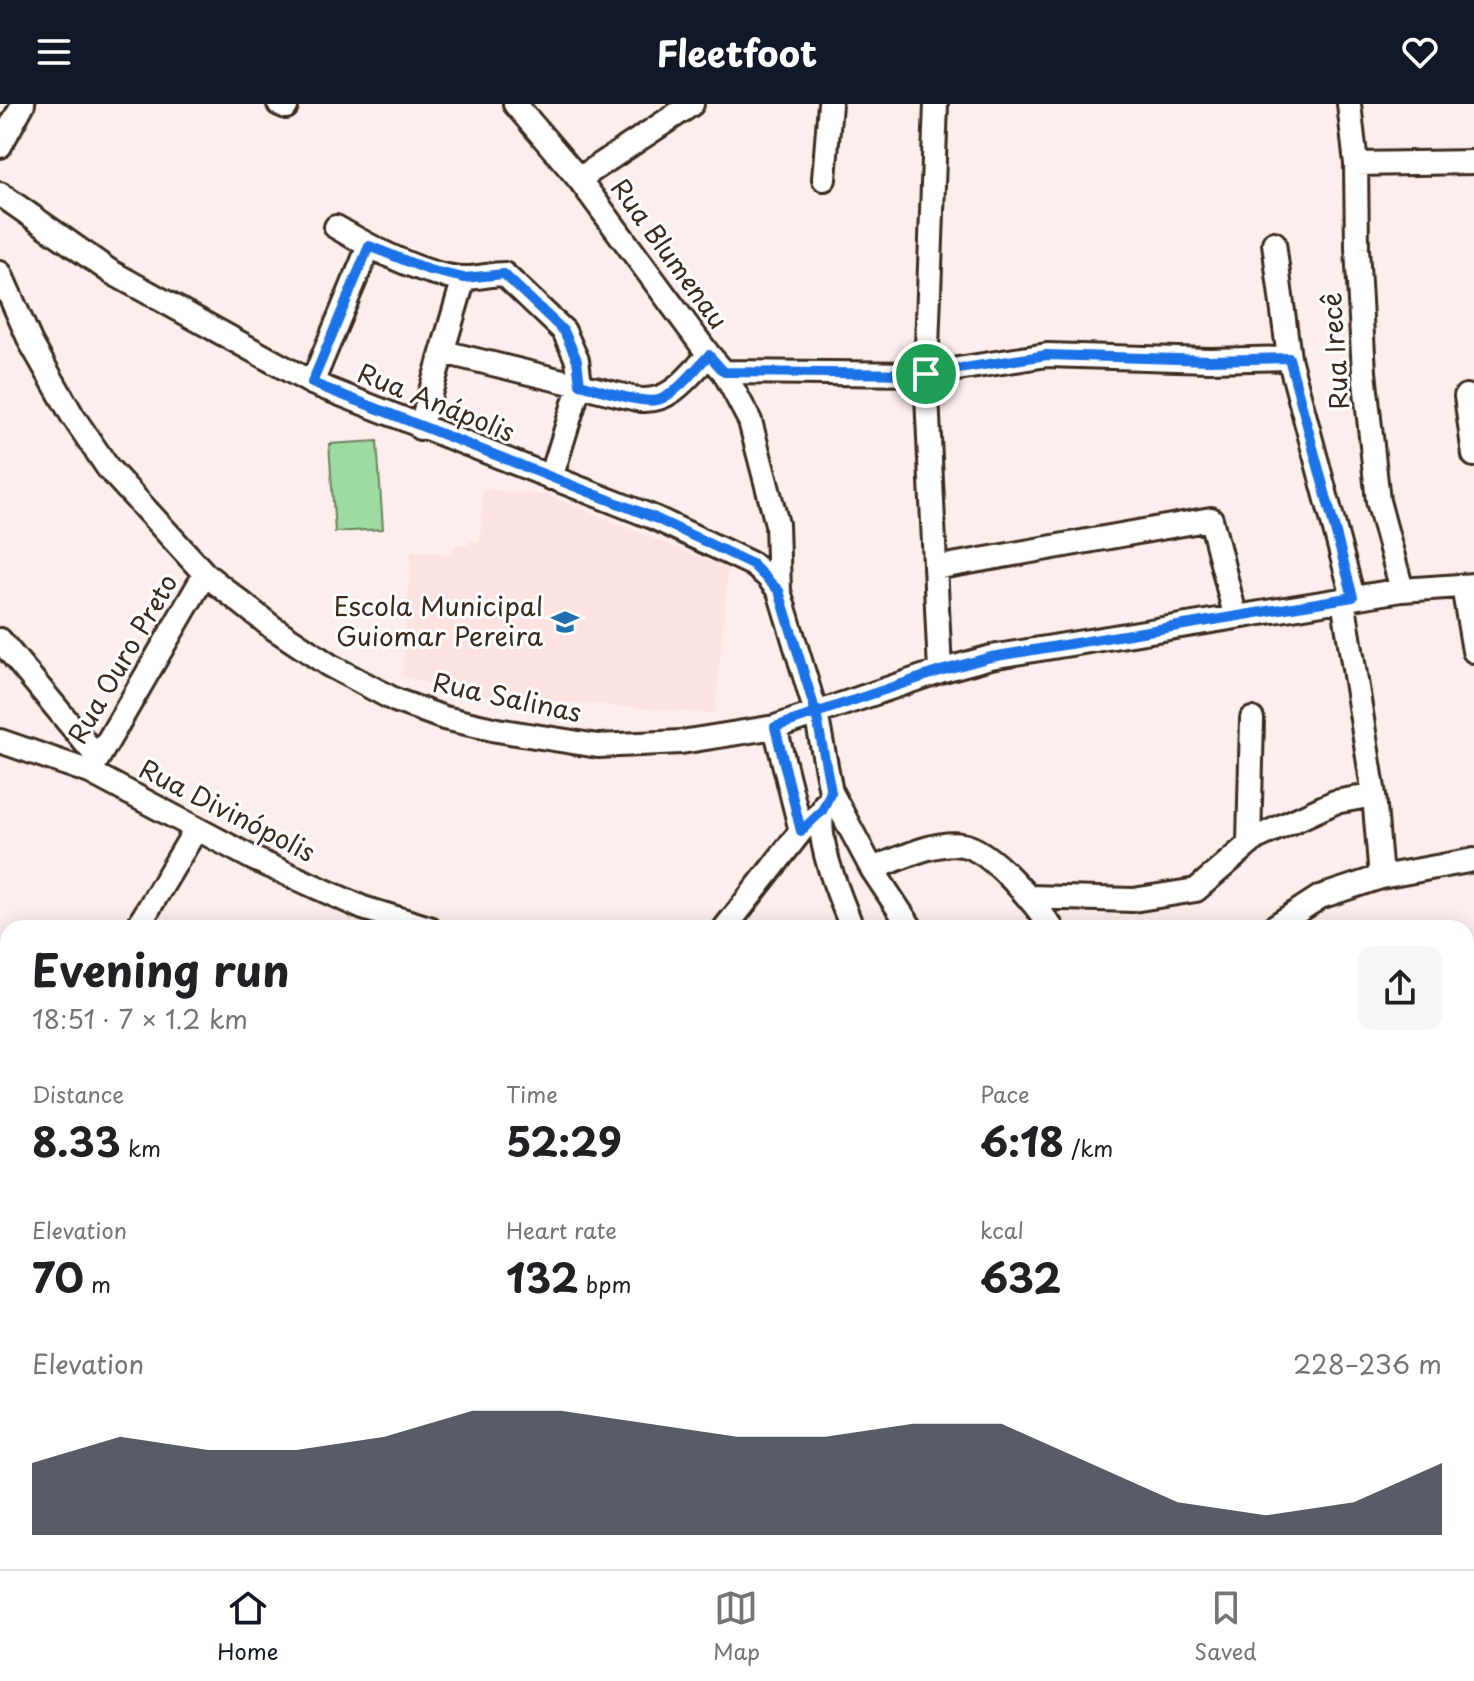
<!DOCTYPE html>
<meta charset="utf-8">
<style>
body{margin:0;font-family:"Playpen Sans",sans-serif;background:#f6f6f6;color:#202124;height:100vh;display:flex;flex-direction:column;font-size:30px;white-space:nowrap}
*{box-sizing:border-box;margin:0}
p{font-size:26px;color:#757577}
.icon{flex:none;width:44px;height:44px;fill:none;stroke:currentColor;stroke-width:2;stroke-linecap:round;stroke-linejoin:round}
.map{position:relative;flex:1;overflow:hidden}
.drawer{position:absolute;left:0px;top:816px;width:1474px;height:650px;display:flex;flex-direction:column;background:#fff;border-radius:24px 24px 0 0;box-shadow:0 4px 20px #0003}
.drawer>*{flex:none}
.pin{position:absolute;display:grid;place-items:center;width:68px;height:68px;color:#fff;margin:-34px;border:4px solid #fff;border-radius:50%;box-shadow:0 2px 8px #0007}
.round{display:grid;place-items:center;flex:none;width:84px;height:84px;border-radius:16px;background:#f6f6f6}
.summary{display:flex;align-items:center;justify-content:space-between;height:136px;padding:0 32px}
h1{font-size:44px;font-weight:700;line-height:60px}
.stats{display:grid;grid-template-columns:repeat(3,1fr);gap:12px;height:136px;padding:8px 32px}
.stats div{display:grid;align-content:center}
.stats b{font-size:40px;font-weight:700}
.stats small{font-size:22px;font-weight:400}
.stats p{font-size:22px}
.chart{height:224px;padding:16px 32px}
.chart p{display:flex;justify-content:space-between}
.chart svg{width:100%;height:144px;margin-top:8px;fill:#111827;opacity:.7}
header{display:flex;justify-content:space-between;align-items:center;height:104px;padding:0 32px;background:#111827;color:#fff;font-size:36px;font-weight:700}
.tabs{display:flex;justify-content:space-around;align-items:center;height:112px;border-top:2px solid #e0e0e0;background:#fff;font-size:22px;color:#757577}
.tabs a{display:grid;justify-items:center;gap:4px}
.tabs .active{color:#111827}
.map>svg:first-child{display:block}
.built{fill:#fce2e0}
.green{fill:#9ddba2;stroke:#6c8260;stroke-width:2}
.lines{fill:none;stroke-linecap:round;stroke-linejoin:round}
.minor-casing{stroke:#3b2a1e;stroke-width:28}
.minor{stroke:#fff;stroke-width:22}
.route-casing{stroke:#fff;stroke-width:16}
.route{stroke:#1a73e8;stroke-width:10}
.labels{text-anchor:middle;stroke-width:6;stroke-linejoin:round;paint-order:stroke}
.street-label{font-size:26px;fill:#3b2a1e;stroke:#fff}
.poi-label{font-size:26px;fill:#3b2a1e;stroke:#fff;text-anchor:end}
</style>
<header><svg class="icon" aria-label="menu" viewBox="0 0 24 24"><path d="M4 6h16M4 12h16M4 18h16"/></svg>Fleetfoot<svg class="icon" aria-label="heart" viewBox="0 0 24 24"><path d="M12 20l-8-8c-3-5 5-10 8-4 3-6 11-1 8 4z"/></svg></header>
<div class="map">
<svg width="1474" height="1465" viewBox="0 0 1474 1465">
<rect width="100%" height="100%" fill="#fdeeed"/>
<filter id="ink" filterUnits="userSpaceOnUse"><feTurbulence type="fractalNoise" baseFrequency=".0125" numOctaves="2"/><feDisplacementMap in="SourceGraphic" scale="16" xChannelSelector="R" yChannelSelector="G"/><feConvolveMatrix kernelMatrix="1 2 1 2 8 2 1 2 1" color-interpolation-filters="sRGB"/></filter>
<g filter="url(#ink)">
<path class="built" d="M 483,385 L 547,391 L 728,465 L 715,610 L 472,591 L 402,572 L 411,447 L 453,450 L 455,440 L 469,441 L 470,437 L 480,438 Z"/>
<path class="green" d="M 377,337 L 383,425 L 335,428 L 329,340 Z"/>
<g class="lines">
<g class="minor-casing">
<path id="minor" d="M 279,0 L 286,3
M 515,0 L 579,75 L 709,251 L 724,268 L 750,317 L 777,420 L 779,487 L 816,609 L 831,688 L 872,765 L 911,824
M 936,0 L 926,270 L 940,567
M 1349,0 L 1356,60 L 1357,144 L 1364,268 L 1378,397 L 1402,486
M 0,42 L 23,0
M 1356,60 L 1474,58
M 579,75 L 692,0
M 824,75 L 830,0
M 0,90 L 111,168 L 312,279 L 655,414 L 752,460 L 767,472 L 779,487
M 336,123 C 370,143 426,174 466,174 C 479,174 491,170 504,170 L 564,227 L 577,256 L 580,280 L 551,374
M 1274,139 L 1289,254 L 1353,493
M 0,169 L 31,239 L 72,311 L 108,364 L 205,470 L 272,523 L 329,561 L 395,596 L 444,614 L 497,626 L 598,642 L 681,638 L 775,623 L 940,567 L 991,553 L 1402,486 L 1474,481
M 443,248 L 641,296 C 672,298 688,272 709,251
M 724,268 L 926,270 L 1047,251 L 1210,256 L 1289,254
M 312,279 L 369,142
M 1466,292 L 1474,351
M 420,324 L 464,174
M 935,464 L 1211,415 L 1235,511
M 1463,482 L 1474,547
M 1343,495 L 1374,691 L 1381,773
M 0,536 L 98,654
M 775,623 L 801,727
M 0,637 L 90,668 L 254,755 L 363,804 L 429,824
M 90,668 L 205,470
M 825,700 C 811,730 841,794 852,824
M 1249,740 L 1252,615
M 872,765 C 897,756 935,736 962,741 C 991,745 1036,801 1052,824
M 1030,793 L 1133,796 L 1196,786 L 1256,734 L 1335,698 L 1374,691
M 137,824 L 196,725
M 725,824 L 801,727 L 822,707
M 1272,824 L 1320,793 L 1381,773 L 1474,756
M 0,866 L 8,869
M 0,1107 L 8,1111
M 1466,1184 L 1474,1179
M 1466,1368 L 1474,1363
M 445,1458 L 446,1465
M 535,1458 L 538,1465
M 897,1458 L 899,1465
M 1158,1458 L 1161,1465
M 1384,1458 L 1388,1465
M 331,1465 L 338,1458"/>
</g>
<use href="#minor" class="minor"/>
</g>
</g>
<g class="lines" filter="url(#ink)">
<g class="route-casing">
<path id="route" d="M 926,270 L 724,268 L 709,251 C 695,265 679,287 661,295 C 644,302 599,285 580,280 L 577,256 L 564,227 L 504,170 L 464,174 L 429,166 L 369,142 L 312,279 L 655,414 L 752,460 L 779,487 L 816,609 L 775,623 L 801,727 L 822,707 L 831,688 L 816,609 L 940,567 L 991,553 L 1353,493 L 1289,254 L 1210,256 L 1047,251 L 926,270"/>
</g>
<use href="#route" class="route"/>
</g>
<defs>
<g id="school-bare" transform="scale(2.16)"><path d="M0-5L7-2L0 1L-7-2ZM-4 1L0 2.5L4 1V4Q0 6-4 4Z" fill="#1f6fb2" stroke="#fff" stroke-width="2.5" paint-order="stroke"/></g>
</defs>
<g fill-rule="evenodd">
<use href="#school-bare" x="565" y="518"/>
</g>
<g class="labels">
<g class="street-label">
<text transform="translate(669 150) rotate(54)" y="9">Rua Blumenau</text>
<text transform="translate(1336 247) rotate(-94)" y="9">Rua Irecê</text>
<text transform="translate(436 299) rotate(22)" y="9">Rua Anápolis</text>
<text transform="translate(123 555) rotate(-60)" y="9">Rua Ouro Preto</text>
<text transform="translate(507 594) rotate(12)" y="9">Rua Salinas</text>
<text transform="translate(227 707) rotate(27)" y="9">Rua Divinópolis</text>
</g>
<g class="poi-label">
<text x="543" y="512">Escola Municipal<tspan x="543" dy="30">Guiomar Pereira</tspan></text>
</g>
</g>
</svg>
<div class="pin" style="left:926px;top:270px;background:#1e9e55"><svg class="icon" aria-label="arrive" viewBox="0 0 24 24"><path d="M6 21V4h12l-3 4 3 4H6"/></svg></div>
<section class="drawer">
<div class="summary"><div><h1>Evening run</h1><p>18:51 · 7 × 1.2 km</p></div><a class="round"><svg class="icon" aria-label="share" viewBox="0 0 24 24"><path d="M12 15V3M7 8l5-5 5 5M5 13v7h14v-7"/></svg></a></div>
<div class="stats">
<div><p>Distance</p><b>8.33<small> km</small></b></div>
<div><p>Time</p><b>52:29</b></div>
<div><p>Pace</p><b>6:18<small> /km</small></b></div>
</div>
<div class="stats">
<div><p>Elevation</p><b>70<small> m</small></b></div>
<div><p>Heart rate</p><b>132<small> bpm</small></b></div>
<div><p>kcal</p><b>632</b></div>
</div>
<div class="chart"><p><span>Elevation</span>228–236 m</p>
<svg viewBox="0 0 160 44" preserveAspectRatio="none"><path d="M0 44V22L10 14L20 18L30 18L40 14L50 6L60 6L70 10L80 14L90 14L100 10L110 10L120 22L130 34L140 38L150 34L160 22V44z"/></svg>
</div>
</section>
</div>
<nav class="tabs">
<a class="active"><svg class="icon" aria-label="home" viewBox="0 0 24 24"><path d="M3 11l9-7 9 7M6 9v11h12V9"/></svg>Home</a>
<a><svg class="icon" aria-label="map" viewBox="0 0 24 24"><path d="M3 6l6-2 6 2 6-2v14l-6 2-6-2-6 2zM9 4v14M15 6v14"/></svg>Map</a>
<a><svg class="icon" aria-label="saved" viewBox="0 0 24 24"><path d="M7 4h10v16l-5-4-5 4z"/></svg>Saved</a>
</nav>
